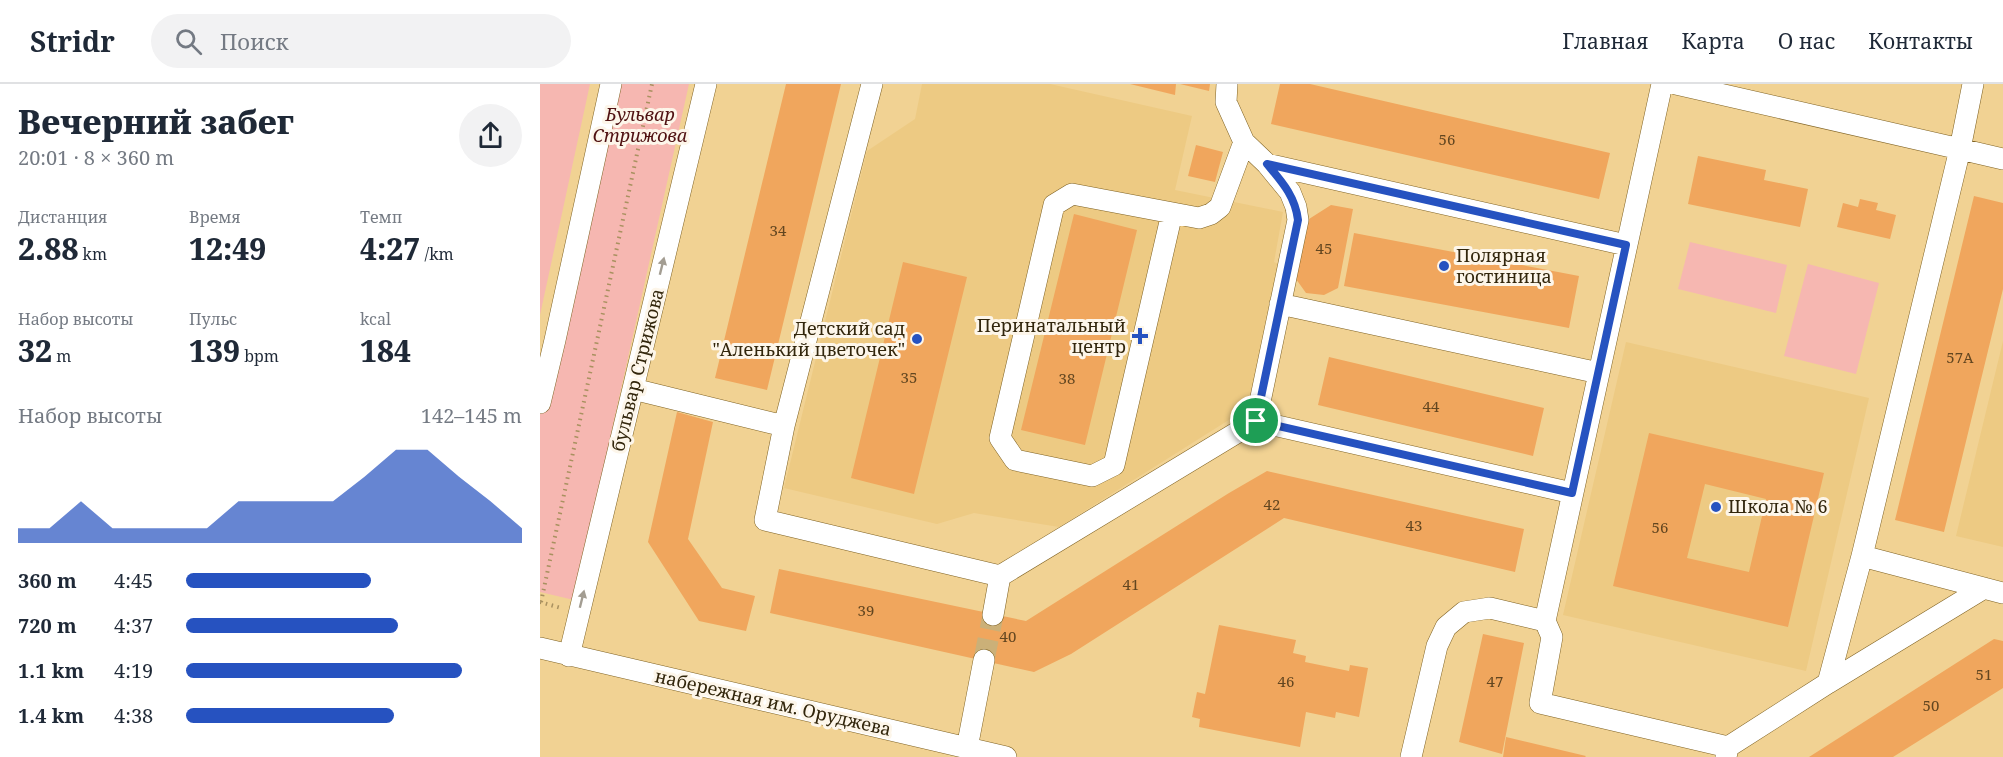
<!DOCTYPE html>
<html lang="ru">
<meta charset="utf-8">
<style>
body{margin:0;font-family:"Noto Serif",serif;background:#f2f2f3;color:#1f2937;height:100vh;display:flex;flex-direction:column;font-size:22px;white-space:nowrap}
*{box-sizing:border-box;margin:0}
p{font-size:20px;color:#747a83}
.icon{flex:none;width:33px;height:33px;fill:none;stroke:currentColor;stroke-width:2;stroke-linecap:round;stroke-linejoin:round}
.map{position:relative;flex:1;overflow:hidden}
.panel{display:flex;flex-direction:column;background:#fff;width:540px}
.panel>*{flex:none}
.pin{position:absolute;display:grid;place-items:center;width:51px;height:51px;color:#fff;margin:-26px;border:3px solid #fff;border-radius:50%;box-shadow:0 2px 6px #0007}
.round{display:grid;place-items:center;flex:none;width:63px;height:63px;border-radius:32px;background:#f2f2f3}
.summary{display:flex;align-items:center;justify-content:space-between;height:102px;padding:0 18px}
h1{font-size:33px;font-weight:800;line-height:45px}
.metrics{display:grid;grid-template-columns:repeat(3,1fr);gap:9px;height:102px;padding:6px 18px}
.metrics div{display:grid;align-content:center}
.metrics b{font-size:30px;font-weight:800}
.metrics small{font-size:16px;font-weight:400}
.metrics p{font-size:16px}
.chart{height:168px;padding:12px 18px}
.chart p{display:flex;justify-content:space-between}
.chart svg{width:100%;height:108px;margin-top:6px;fill:#2652c0;opacity:.7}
ul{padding:0 18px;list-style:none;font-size:20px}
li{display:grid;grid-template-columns:96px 72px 1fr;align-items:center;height:45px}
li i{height:15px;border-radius:8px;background:#2652c0}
header{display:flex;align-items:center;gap:36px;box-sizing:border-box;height:84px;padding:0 30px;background:#fff;border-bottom:2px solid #e0e1e3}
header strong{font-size:28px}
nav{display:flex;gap:33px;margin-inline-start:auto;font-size:21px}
.search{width:420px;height:54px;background:#f2f2f3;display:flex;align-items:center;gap:15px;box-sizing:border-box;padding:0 21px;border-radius:33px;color:#747a83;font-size:22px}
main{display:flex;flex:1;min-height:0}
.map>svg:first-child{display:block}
.built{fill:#edca83}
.park{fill:#f6b7b1}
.building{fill:#f0a65d;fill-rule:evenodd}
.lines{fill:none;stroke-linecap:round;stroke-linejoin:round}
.minor-tunnel{stroke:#cbb078;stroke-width:21;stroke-dasharray:21 10;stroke-linecap:butt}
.minor-casing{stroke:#7f6223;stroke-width:22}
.path{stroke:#a99160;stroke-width:4;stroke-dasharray:1.5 4.5;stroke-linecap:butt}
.minor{stroke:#fff;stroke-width:21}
.oneway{fill:#a39d92}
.route-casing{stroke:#fff;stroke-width:12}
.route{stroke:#2652c0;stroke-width:8}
.poi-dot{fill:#2652c0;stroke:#fdf6ea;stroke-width:2}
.labels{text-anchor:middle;stroke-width:6;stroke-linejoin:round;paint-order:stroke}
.number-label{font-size:15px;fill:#624620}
.park-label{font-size:18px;font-style:italic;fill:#501112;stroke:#fdf6ea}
.poi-label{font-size:18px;fill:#32260c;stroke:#fdf6ea;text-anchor:start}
.street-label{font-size:18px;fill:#32260c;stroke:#fdf6ea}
</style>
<header>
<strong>Stridr</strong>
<div class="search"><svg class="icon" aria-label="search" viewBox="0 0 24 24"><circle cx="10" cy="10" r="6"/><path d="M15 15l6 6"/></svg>Поиск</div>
<nav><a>Главная</a><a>Карта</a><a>О нас</a><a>Контакты</a></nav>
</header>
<main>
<section class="panel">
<div class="summary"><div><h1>Вечерний забег</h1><p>20:01 · 8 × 360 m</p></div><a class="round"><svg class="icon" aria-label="share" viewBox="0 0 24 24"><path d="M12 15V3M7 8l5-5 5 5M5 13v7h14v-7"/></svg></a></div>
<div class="metrics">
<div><p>Дистанция</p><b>2.88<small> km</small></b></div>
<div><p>Время</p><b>12:49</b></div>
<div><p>Темп</p><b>4:27<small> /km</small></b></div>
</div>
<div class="metrics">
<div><p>Набор высоты</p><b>32<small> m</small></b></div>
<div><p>Пульс</p><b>139<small> bpm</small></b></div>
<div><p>kcal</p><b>184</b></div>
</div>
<div class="chart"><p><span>Набор высоты</span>142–145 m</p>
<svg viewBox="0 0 160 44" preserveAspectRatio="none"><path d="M0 44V38L10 38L20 27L30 38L40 38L50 38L60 38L70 27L80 27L90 27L100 27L110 17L120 6L130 6L140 17L150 27L160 38V44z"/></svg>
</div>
<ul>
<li><b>360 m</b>4:45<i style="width:55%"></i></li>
<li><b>720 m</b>4:37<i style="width:63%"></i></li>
<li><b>1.1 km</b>4:19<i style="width:82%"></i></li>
<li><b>1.4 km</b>4:38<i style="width:62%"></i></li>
</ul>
</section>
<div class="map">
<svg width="1463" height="673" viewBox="0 0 1463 673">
<rect width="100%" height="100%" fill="#f1d293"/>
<path class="built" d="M 382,0 L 510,0 L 652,32 L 635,106 L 743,128 L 734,178 L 742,182 L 711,322 L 519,443 L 434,429 L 397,440 L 244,404 L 327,67 L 375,35 Z
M 1463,257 L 1463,463 L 1416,452 Z
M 1086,258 L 1329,314 L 1266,587 L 1023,531 Z"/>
<path class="park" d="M 0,0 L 50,0 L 0,231 Z
M 68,0 L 149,0 L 34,516 L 0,508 L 0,326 Z
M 1150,158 L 1247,181 L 1236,229 L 1138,205 Z
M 1268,180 L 1339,199 L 1316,290 L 1244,272 Z"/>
<path class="building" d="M 246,0 L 301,0 L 227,306 L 175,294 Z
M 590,0 L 636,0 L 635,11 Z
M 640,0 L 670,0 L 669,7 Z
M 740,0 L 770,0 L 1070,69 L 1059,115 L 731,40 Z
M 656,61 L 683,68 L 675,98 L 648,92 Z
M 1158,72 L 1226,86 L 1224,96 L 1268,105 L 1260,143 L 1148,120 Z
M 1434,112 L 1463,119 L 1463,205 L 1404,448 L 1355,436 Z
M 1320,115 L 1338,119 L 1336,126 L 1356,131 L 1350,155 L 1297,143 L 1303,119 L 1318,123 Z
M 791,121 L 813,125 L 798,204 L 784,211 L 766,209 L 756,195 L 769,135 Z
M 534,130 L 597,146 L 545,361 L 481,346 Z
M 814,149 L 1039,192 L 1029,244 L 804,202 Z
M 363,178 L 427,193 L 374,410 L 311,394 Z
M 789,273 L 1004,324 L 993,372 L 778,321 Z
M 137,328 L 173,338 L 148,455 L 182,504 L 215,512 L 206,547 L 159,537 L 108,458 Z
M 1109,349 L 1284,389 L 1248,543 L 1073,502 ZM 1165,400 L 1226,415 L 1209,488 L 1147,474 Z
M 727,387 L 984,445 L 975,488 L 744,434 L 531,570 L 494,588 L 230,529 L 239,485 L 486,537 L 689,409 Z
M 679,541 L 756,556 L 753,569 L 766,572 L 765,578 L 809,587 L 810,581 L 828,584 L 819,633 L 796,628 L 795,634 L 766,628 L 760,663 L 659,643 L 660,635 L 652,633 L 657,608 L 665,610 Z
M 943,550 L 984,559 L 962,670 L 919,658 Z
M 1454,555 L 1463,557 L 1463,604 L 1353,673 L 1269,673 Z
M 966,653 L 1046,672 L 1045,673 L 963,673 Z"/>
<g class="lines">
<path class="minor-tunnel" d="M 444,576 L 453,531"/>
<g class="minor-casing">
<path id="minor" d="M 687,0 L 686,18 L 704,58 L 727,80 L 750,108 L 756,123 L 758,136 L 716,337
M 1136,0 L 1420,65 L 1322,472 L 1463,509
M 1433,0 L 1420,65 L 1463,75
M 727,80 L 1086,161
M 632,129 L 574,381 L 552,392 L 475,376 L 460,354 L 514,121 L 532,110 L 659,134 L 671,130 L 680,123 L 704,58
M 740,220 L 1059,289
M 93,305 L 244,342 L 225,436 L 460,492
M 0,319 L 15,256 L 71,0
M 244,342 L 332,0
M 1322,472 L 1288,599 L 1444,504
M 453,531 L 460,492 L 716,337 L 1032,409
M 1005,537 L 1122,0
M 0,564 L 466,673
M 29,572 L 166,0
M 427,664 L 444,576
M 871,673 L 897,562 L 906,543 L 924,528 L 950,524 L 1005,537 L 1012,553 L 1000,619 L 1188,663
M 1186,673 L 1188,663 L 1288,599"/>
</g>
<path class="path" d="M 0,518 L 21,524
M 1,518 L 112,0"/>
<use href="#minor" class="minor"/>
</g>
<defs><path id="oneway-solid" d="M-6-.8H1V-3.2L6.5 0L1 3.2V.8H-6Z" transform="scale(1.5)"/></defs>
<g class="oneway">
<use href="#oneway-solid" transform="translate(122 182) rotate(-76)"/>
<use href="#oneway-solid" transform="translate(42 515) rotate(-76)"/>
</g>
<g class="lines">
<g class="route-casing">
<path id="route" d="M 727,80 L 1086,161 L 1032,409 L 716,337 L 758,136 C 755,112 742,98 727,80 Z"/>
</g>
<use href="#route" class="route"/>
</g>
<g class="poi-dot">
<circle cx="904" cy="182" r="6"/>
<path d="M597 243h6v6h6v6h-6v6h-6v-6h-6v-6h6z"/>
<circle cx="377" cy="255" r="6"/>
<circle cx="1176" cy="423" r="6"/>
</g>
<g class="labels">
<g class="number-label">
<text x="907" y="61">56</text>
<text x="238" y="152">34</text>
<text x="784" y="170">45</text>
<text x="1420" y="279">57А</text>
<text x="369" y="299">35</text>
<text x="527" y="300">38</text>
<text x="891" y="328">44</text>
<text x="732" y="426">42</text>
<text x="874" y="447">43</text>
<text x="1120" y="449">56</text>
<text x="591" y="506">41</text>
<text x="326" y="532">39</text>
<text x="468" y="558">40</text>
<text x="1444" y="596">51</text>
<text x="746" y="603">46</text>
<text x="955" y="603">47</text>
<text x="1391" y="627">50</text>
</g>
<g class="park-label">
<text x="100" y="37">Бульвар<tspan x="100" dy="21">Стрижова</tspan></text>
</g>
<g class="poi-label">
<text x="916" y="178">Полярная<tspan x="916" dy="21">гостиница</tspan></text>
<text x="586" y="248" text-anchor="end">Перинатальный<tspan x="586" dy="21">центр</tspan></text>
<text x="365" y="251" text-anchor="end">Детский сад<tspan x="365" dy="21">"Аленький цветочек"</tspan></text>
<text x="1188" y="429">Школа № 6</text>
</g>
<g class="street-label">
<text transform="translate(98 286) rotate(-76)" y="6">бульвар Стрижова</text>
<text transform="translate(233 619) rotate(13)" y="6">набережная им. Оруджева</text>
</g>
</g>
</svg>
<div class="pin" style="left:716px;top:337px;background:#1e9e55"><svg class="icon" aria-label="arrive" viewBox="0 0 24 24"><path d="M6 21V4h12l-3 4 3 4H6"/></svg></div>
</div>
</main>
